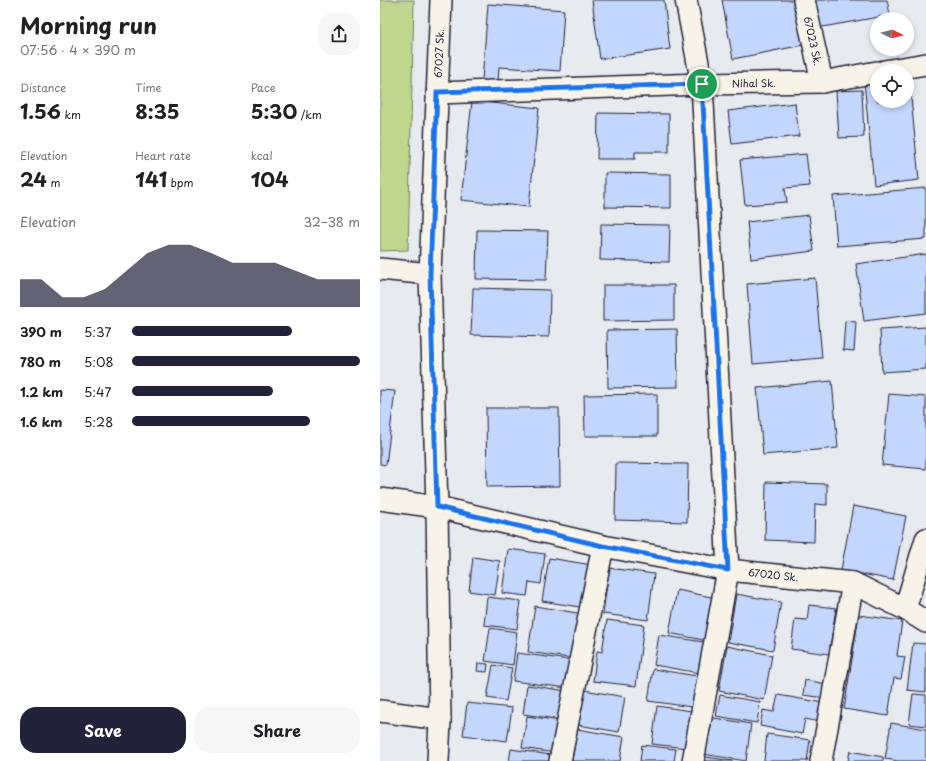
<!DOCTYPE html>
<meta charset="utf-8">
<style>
body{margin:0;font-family:"Playpen Sans",sans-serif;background:#f6f6f6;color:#202124;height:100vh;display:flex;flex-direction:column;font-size:15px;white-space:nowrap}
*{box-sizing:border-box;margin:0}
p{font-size:13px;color:#757577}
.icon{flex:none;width:22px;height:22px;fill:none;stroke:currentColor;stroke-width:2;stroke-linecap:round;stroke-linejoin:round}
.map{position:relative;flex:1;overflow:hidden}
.drawer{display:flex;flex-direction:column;background:#fff;width:380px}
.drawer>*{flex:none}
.needle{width:26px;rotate:96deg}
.fabs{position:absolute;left:490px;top:12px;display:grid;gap:8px}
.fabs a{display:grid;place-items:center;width:44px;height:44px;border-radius:50%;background:#fff;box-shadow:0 2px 6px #0003;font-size:20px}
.pin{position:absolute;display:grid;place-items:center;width:34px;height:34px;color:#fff;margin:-17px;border:2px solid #fff;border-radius:50%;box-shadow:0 1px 4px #0007}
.round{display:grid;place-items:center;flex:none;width:42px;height:42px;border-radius:16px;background:#f6f6f6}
.overview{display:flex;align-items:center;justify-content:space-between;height:68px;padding:0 20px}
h1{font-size:22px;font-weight:700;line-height:30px}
.stats{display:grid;grid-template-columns:repeat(3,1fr);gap:6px;height:68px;padding:4px 20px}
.stats div{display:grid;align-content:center}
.stats b{font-size:20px;font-weight:700}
.stats small{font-size:11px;font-weight:400}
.stats p{font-size:11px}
.chart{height:112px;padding:8px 20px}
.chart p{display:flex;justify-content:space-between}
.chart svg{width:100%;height:72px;margin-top:4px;fill:#22223b;opacity:.7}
.primary-button{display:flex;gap:8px;margin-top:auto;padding:8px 20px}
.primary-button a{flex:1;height:46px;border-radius:16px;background:#22223b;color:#fff;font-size:16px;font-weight:700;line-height:46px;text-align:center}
.primary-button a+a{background:#f6f6f6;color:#202124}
ul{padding:0 20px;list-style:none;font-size:13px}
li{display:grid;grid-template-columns:64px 48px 1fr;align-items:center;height:30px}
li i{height:10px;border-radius:5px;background:#22223b}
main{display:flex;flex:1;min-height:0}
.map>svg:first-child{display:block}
.green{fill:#bfd78d;stroke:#707c64}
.building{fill:#c3d6fb;stroke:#22223b}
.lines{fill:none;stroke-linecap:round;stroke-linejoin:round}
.street-casing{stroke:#22223b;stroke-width:24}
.street{stroke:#f7f3e8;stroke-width:21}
.route-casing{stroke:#fff;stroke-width:8}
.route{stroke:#1a73e8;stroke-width:5}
.labels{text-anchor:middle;stroke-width:4;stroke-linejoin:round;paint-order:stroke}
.street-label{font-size:10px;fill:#22223b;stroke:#f7f3e8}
</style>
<main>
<section class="drawer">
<div class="overview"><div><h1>Morning run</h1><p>07:56 · 4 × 390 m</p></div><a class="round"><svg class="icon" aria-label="share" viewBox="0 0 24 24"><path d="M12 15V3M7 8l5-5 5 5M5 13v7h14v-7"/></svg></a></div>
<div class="stats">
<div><p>Distance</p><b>1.56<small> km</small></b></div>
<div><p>Time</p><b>8:35</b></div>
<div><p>Pace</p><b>5:30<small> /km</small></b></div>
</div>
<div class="stats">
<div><p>Elevation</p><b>24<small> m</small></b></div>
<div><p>Heart rate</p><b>141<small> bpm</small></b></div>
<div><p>kcal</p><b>104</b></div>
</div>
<div class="chart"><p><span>Elevation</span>32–38 m</p>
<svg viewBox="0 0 160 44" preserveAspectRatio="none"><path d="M0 44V27L10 27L20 38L30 38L40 33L50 22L60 11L70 6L80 6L90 11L100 17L110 17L120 17L130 22L140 27L150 27L160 27V44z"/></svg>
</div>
<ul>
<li><b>390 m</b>5:37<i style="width:70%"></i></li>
<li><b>780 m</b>5:08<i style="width:100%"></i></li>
<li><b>1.2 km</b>5:47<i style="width:62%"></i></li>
<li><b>1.6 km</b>5:28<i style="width:78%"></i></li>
</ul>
<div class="primary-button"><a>Save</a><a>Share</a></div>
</section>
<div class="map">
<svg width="546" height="761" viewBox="0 0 546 761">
<rect width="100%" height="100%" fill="#e7eaee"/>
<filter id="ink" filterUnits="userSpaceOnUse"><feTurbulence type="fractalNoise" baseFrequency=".025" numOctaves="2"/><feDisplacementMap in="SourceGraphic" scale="8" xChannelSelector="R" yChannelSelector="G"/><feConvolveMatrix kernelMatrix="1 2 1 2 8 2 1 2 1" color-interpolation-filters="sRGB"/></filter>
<g filter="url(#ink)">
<path class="green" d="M 0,0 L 34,0 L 28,250 L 0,251 Z"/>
<path class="building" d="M 212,0 L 284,0 L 290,49 L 220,59 Z
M 342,0 L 414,0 L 423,45 L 353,59 Z
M 432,0 L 507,0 L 510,15 L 437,28 Z
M 108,4 L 184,10 L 180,71 L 119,67 L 118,82 L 102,80 Z
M 527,77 L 529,77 L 539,180 L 494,185 L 484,81 L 497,80 L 497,101 L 527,101 Z
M 482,90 L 484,137 L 459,138 L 456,91 Z
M 92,101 L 159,108 L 149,207 L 81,200 Z
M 415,103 L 419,136 L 352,144 L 348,111 Z
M 218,113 L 289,114 L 289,152 L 255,152 L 255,159 L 217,159 Z
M 426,154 L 430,186 L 405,188 L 407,202 L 365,205 L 360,160 Z
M 225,173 L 291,174 L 291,208 L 225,207 Z
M 546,188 L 546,239 L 457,246 L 453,196 Z
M 429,215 L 434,251 L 371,259 L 367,222 Z
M 221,224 L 290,225 L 289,262 L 220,260 Z
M 97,230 L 168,231 L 166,280 L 96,279 Z
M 546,254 L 546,313 L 484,321 L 476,264 Z
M 435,278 L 442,358 L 373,364 L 367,284 Z
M 223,285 L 294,285 L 294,320 L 223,321 Z
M 93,288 L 170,290 L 169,337 L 91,335 Z
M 465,321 L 476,322 L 474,351 L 463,350 Z
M 546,327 L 546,369 L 502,372 L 500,330 Z
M 297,329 L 298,387 L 228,388 L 227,330 Z
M 452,381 L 458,448 L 383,455 L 377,388 Z
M 0,390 L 15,391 L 6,465 L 0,464 Z
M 277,394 L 277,436 L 205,436 L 204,395 Z
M 509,394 L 546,397 L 546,469 L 502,465 Z
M 106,408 L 179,408 L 180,486 L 107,487 Z
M 236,463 L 308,464 L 307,522 L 235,520 Z
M 386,482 L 447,484 L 447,505 L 435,504 L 434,542 L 385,540 Z
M 473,506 L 526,516 L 513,580 L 461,570 Z
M 128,549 L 165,554 L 161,584 L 149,582 L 147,596 L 122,593 Z
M 93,557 L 120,561 L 115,595 L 89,591 Z
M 169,558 L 212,565 L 206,608 L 162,601 Z
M 229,568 L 274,574 L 268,620 L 223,614 Z
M 297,590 L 336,598 L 328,641 L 289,633 Z
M 356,594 L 401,602 L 393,650 L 348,642 Z
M 107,597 L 141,601 L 137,629 L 104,625 Z
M 429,605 L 456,608 L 449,654 L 411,649 L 415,619 L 427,620 Z
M 155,606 L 203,614 L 196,659 L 148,652 Z
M 479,615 L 522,621 L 517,656 L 525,657 L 521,679 L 514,678 L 508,716 L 464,709 Z
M 227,620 L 264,625 L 256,686 L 213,681 L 217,651 L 222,652 Z
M 110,628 L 137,632 L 133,665 L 105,661 Z
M 279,635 L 330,643 L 325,674 L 274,665 Z
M 533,643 L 546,644 L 546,692 L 527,690 Z
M 347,646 L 392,655 L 384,700 L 339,691 Z
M 137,653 L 190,660 L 187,688 L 133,681 Z
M 98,663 L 108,664 L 107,672 L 97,671 Z
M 113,665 L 132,668 L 126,701 L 107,698 Z
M 273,669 L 317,676 L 312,707 L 268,701 Z
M 425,680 L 453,685 L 452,699 L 423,695 Z
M 147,685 L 187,691 L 182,720 L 143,714 Z
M 204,690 L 245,697 L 239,732 L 198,725 Z
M 533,694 L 546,695 L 546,726 L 529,724 Z
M 340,695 L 380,702 L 377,723 L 336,716 Z
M 398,695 L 444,703 L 440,722 L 425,719 L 422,734 L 380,726 L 383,710 L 394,712 Z
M 87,703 L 132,708 L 127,741 L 83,735 Z
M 277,706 L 312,711 L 307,748 L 272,744 Z
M 147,716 L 180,721 L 175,753 L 142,748 Z
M 328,717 L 371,724 L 366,761 L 323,754 Z
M 511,723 L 546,729 L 546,761 L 518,761 L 505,759 Z
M 197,729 L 244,737 L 240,761 L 192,761 Z
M 387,734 L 430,740 L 427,761 L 384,761 Z
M 262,745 L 296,749 L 294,761 L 260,761 Z
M 131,749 L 171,755 L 170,761 L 129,761 Z
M 470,751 L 503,757 L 503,761 L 468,761 Z
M 319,756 L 353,761 L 319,761 Z"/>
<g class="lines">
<g class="street-casing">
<g id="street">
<path d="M 306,0 L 322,84 L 348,570 L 313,761"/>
<path id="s1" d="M 424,0 L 442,82"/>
<path d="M 504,71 L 546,64"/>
<path id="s2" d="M 57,93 L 322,84 L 442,82 L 497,72"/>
<path d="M 0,269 L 50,274"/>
<path id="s3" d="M 0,499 L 57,507 L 223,546 L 348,570 L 473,583 L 525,609 L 546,622"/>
<path d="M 525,609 L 546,539"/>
<path d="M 0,711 L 60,719"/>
<path id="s4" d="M 58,761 L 60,722 L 57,507 L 50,274 L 61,0"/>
<path d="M 180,761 L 223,546"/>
<path d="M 441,761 L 473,583"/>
</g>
</g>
<use href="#street" class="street"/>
</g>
</g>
<g class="lines" filter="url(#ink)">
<g class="route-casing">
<path id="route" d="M 322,84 L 348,570 L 223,546 L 57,507 L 50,274 L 57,92 Z"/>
</g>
<use href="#route" class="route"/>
</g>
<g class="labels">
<g class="street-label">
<text dy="4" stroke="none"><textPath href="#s1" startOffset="42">67023 Sk.</textPath></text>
<text dy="4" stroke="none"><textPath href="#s4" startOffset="708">67027 Sk.</textPath></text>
<text dy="4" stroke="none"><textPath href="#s2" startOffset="317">Nihal Sk.</textPath></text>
<text dy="4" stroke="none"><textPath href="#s3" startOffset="401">67020 Sk.</textPath></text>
</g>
</g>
</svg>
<div class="fabs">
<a><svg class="needle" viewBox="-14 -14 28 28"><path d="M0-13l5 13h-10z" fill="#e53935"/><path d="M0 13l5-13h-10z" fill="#757577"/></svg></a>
<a><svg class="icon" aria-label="locate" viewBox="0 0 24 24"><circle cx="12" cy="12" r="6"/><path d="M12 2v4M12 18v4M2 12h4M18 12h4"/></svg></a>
</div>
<div class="pin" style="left:322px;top:84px;background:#1e9e55"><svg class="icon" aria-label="arrive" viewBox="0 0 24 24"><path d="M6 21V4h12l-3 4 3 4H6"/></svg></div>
</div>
</main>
